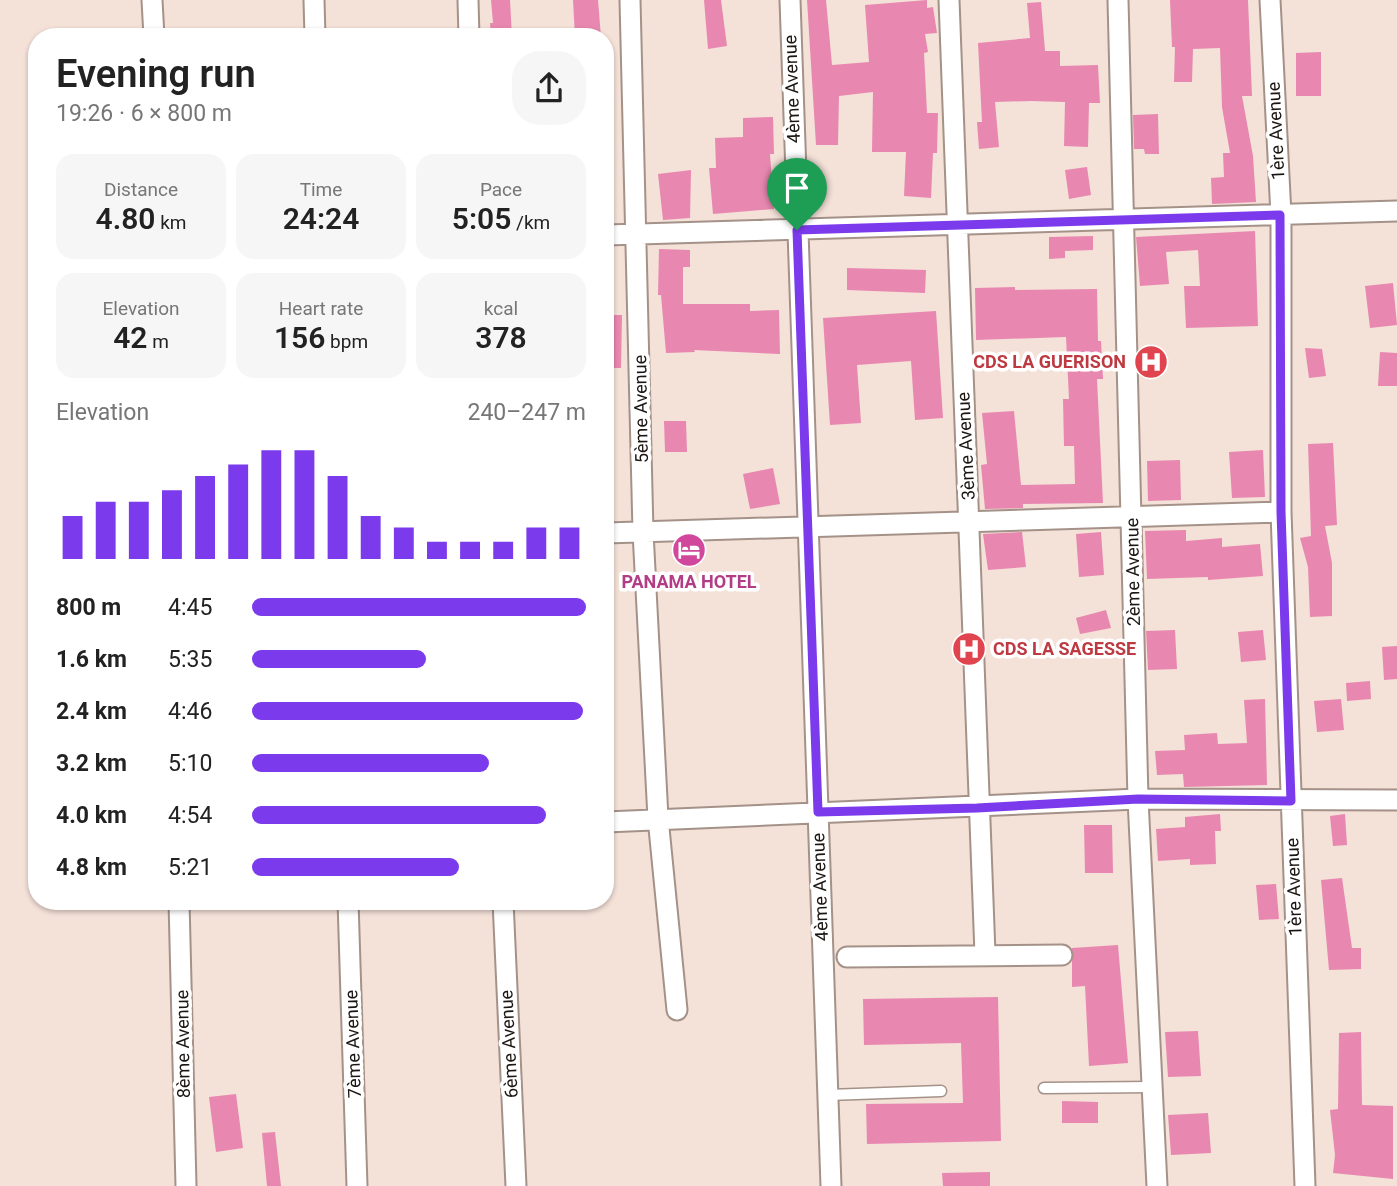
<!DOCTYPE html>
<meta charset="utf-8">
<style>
body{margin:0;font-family:Roboto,sans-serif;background:#f6f6f6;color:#222;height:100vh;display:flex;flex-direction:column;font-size:26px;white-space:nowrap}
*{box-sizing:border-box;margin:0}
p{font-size:23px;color:#767676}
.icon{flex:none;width:38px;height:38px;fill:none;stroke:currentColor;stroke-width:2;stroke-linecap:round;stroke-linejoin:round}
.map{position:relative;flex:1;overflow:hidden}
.sheet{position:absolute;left:28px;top:28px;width:586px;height:882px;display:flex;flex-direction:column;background:#fff;border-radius:28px;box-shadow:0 2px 5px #0004}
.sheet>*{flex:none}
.pin{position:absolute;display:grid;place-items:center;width:60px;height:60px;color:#fff;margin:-72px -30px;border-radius:50% 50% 50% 0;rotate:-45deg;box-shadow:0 0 7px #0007}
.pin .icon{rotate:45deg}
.round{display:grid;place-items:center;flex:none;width:74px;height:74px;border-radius:28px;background:#f6f6f6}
.summary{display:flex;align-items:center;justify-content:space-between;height:119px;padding:0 28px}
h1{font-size:38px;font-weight:600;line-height:52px}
.figures{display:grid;grid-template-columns:repeat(3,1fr);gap:10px;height:119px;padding:7px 28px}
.figures div{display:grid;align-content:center;border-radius:18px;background:#f6f6f6;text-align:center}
.figures b{font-size:30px;font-weight:600}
.figures small{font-size:19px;font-weight:400}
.figures p{font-size:19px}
.chart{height:196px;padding:14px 28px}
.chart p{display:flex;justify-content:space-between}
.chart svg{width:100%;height:126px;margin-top:7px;stroke:#7c3aed;stroke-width:6}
ul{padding:0 28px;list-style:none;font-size:23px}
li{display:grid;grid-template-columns:112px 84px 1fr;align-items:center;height:52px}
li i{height:18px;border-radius:9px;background:#7c3aed}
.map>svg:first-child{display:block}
.building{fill:#e888b0}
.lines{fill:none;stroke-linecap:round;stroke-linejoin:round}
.service-casing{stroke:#a49289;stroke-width:13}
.minor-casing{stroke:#a49289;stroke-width:23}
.service{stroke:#fff;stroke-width:10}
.minor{stroke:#fff;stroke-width:19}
.route-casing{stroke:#fff;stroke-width:14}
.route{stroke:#7c3aed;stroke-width:9}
.labels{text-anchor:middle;stroke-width:7;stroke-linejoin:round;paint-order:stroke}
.street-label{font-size:18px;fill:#1c1612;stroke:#fff}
.health-label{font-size:18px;font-weight:bold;fill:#be3a42;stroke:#fff;text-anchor:end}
.hotel-label{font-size:18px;font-weight:bold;fill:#b23c85;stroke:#fff}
</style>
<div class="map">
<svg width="1397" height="1186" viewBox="0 0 1397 1186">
<rect width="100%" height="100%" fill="#f4e1d8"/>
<path class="building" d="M 491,0 L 510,0 L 512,37 L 491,37 L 490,23 L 493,23 Z
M 573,0 L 598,0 L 601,37 L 575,37 Z
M 704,0 L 721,0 L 727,46 L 708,49 Z
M 807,0 L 826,0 L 832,65 L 869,62 L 865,5 L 927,0 L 927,8 L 933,7 L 937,33 L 925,34 L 928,52 L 924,53 L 927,113 L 938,113 L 937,153 L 933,153 L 931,198 L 904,196 L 906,152 L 872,152 L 873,92 L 839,96 L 838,145 L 816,145 Z
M 1170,0 L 1248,0 L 1252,96 L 1242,96 L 1253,156 L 1256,202 L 1212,204 L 1211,178 L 1224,177 L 1223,153 L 1230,153 L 1222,107 L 1220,48 L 1193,49 L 1192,82 L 1174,82 L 1175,47 L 1172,47 Z
M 1041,2 L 1045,51 L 1060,51 L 1060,66 L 1098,65 L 1100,103 L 1089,103 L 1088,147 L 1064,146 L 1065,102 L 1031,101 L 995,102 L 999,147 L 979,149 L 977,122 L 982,122 L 978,43 L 1030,38 L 1027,3 Z
M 1321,52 L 1321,96 L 1296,96 L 1296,53 Z
M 1158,114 L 1159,154 L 1145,154 L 1144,149 L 1134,149 L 1133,115 Z
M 773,117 L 774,154 L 770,154 L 774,209 L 713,214 L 709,168 L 716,168 L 715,138 L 743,137 L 743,118 Z
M 1087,167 L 1091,195 L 1069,199 L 1065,170 Z
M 691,170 L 690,218 L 663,220 L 658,174 Z
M 1255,231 L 1258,326 L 1186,328 L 1184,286 L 1200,286 L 1198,250 L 1166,252 L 1169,284 L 1140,286 L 1136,237 Z
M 1093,236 L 1093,250 L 1065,251 L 1065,258 L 1049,259 L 1049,237 Z
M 659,249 L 690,250 L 690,267 L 683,267 L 683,304 L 750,304 L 750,311 L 779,310 L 780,354 L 694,350 L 695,352 L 666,353 L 661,295 L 658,295 Z
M 847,268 L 926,270 L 925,293 L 847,290 Z
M 1393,283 L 1397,325 L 1370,328 L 1365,286 Z
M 1015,287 L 1015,290 L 1097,289 L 1098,341 L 1101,341 L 1103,379 L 1097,379 L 1103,503 L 1023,504 L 1023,508 L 985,509 L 981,465 L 987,464 L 982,413 L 1014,411 L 1021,485 L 1075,484 L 1074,446 L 1064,446 L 1063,399 L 1069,399 L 1066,337 L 976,340 L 975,288 Z
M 936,311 L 943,418 L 915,420 L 911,361 L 857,365 L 861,423 L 830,425 L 823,318 Z
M 606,315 L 622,315 L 621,368 L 606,368 Z
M 1305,348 L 1322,349 L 1326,376 L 1309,378 Z
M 1380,352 L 1397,353 L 1397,386 L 1378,386 Z
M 664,421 L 686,421 L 687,452 L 665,452 Z
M 1333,443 L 1337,525 L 1325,526 L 1332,563 L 1332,616 L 1310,617 L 1308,567 L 1300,538 L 1311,536 L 1308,444 Z
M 1263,450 L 1265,497 L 1232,498 L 1229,452 Z
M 1180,460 L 1181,500 L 1148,501 L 1147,461 Z
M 773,468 L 780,504 L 750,509 L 743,474 Z
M 1186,530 L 1186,541 L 1222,538 L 1222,547 L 1260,544 L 1263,576 L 1208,580 L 1208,577 L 1147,579 L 1145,531 Z
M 1022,532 L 1026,567 L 988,570 L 983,534 Z
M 1101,532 L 1104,575 L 1079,577 L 1076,534 Z
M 1106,610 L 1111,628 L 1080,634 L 1076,618 Z
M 1175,630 L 1177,669 L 1148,670 L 1146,631 Z
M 1263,630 L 1266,660 L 1241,662 L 1238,632 Z
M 1397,646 L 1397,679 L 1384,680 L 1382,647 Z
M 1370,681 L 1371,699 L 1347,701 L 1346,683 Z
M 1265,699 L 1267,785 L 1184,787 L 1183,774 L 1157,775 L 1155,751 L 1185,750 L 1184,735 L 1217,733 L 1218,744 L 1247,743 L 1244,700 Z
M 1341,699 L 1344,730 L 1317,732 L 1314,701 Z
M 1220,814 L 1221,831 L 1215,831 L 1216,864 L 1190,865 L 1190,859 L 1158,861 L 1156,829 L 1185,827 L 1185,817 Z
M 1345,814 L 1347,845 L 1333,846 L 1330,816 Z
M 1084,825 L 1112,825 L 1113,873 L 1085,873 Z
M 1342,878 L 1352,948 L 1361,948 L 1361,969 L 1329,970 L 1321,880 Z
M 1276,884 L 1279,919 L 1259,920 L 1256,885 Z
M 1118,945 L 1128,1063 L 1089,1066 L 1085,986 L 1072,987 L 1072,948 Z
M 998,997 L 1001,1141 L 867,1144 L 866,1104 L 963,1103 L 961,1043 L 864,1045 L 863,999 Z
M 1198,1031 L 1201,1076 L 1168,1077 L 1165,1032 Z
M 1361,1032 L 1362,1105 L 1393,1106 L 1393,1179 L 1333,1173 L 1335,1155 L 1330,1110 L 1338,1109 L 1339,1033 Z
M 236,1094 L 243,1148 L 216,1152 L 209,1097 Z
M 1062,1101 L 1098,1102 L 1098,1123 L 1062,1123 Z
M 1208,1113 L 1211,1153 L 1171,1155 L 1168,1115 Z
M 275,1132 L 281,1186 L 267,1186 L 262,1133 Z
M 990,1172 L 990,1186 L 943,1186 L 942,1173 Z"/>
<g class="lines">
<g class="service-casing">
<path id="service" d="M 1044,1088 L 1153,1087
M 828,1095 L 941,1091"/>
</g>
<g class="minor-casing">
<path id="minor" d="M 152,0 L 154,37
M 314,0 L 315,37
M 468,0 L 469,37
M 630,0 L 643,532 L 658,818 L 677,1010
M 790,0 L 831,1186
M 949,0 L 985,954
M 1118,0 L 1138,799 L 1157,1186
M 1270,0 L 1281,215 L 1281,512 L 1305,1186
M 606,235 L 1397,211
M 606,533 L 1281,512
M 606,822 L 1138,799 L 1397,800
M 179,901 L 186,1186
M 348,901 L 357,1186
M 503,901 L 516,1186
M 847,957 L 1062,955"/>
</g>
<use href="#service" class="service"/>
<use href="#minor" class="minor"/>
</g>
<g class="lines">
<g class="route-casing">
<path id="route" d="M 1280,215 L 1281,512 L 1291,801 L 1138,799 L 977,808 L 818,812 L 797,230 Z"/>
</g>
<use href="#route" class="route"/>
</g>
<defs>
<g id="hospital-disc" transform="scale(1.75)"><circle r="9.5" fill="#e0444e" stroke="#fff"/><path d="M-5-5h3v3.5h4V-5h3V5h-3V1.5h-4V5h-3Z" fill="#fff"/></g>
<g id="hotel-disc" transform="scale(1.75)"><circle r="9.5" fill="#d1479c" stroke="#fff"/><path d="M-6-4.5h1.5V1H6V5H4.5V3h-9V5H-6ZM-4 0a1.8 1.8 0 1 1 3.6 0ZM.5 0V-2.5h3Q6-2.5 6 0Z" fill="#fff"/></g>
</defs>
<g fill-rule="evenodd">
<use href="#hospital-disc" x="1151" y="362"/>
<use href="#hotel-disc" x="689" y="550"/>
<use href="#hospital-disc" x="969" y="649"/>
</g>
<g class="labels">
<g class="street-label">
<text transform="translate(792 89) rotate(-92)" y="6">4ème Avenue</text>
<text transform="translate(1276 131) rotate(-93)" y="6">1ère Avenue</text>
<text transform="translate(641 409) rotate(-91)" y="6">5ème Avenue</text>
<text transform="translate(966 446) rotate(-93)" y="6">3ème Avenue</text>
<text transform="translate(1133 572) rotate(-91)" y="6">2ème Avenue</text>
<text transform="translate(820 887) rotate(-92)" y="6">4ème Avenue</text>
<text transform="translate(1294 887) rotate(-92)" y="6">1ère Avenue</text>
<text transform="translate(183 1044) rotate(-91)" y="6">8ème Avenue</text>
<text transform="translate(353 1044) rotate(-92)" y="6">7ème Avenue</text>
<text transform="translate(509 1044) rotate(-93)" y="6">6ème Avenue</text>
</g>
<g class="health-label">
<text x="1126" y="368">CDS LA GUERISON</text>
<text x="993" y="655" text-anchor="start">CDS LA SAGESSE</text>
</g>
<g class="hotel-label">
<text x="689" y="588">PANAMA HOTEL</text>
</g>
</g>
</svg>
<div class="pin" style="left:797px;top:230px;background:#1e9e55"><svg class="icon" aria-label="arrive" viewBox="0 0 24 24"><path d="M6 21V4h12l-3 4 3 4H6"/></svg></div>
<section class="sheet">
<div class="summary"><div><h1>Evening run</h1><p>19:26 · 6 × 800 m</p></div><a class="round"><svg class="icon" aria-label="share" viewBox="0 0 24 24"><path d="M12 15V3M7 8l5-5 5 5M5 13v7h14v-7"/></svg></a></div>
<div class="figures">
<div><p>Distance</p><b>4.80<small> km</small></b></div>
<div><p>Time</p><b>24:24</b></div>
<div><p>Pace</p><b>5:05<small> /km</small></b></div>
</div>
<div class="figures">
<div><p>Elevation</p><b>42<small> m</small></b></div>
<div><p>Heart rate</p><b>156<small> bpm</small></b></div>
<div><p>kcal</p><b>378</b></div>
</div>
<div class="chart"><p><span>Elevation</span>240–247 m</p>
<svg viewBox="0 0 160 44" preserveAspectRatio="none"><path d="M5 44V29M15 44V24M25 44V24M35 44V20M45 44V15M55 44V11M65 44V6M75 44V6M85 44V15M95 44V29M105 44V33M115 44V38M125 44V38M135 44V38M145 44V33M155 44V33"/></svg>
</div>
<ul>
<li><b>800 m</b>4:45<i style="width:100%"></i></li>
<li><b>1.6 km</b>5:35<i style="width:52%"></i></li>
<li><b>2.4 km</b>4:46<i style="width:99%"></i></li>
<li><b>3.2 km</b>5:10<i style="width:71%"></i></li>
<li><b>4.0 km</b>4:54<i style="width:88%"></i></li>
<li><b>4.8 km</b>5:21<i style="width:62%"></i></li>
</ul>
</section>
</div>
